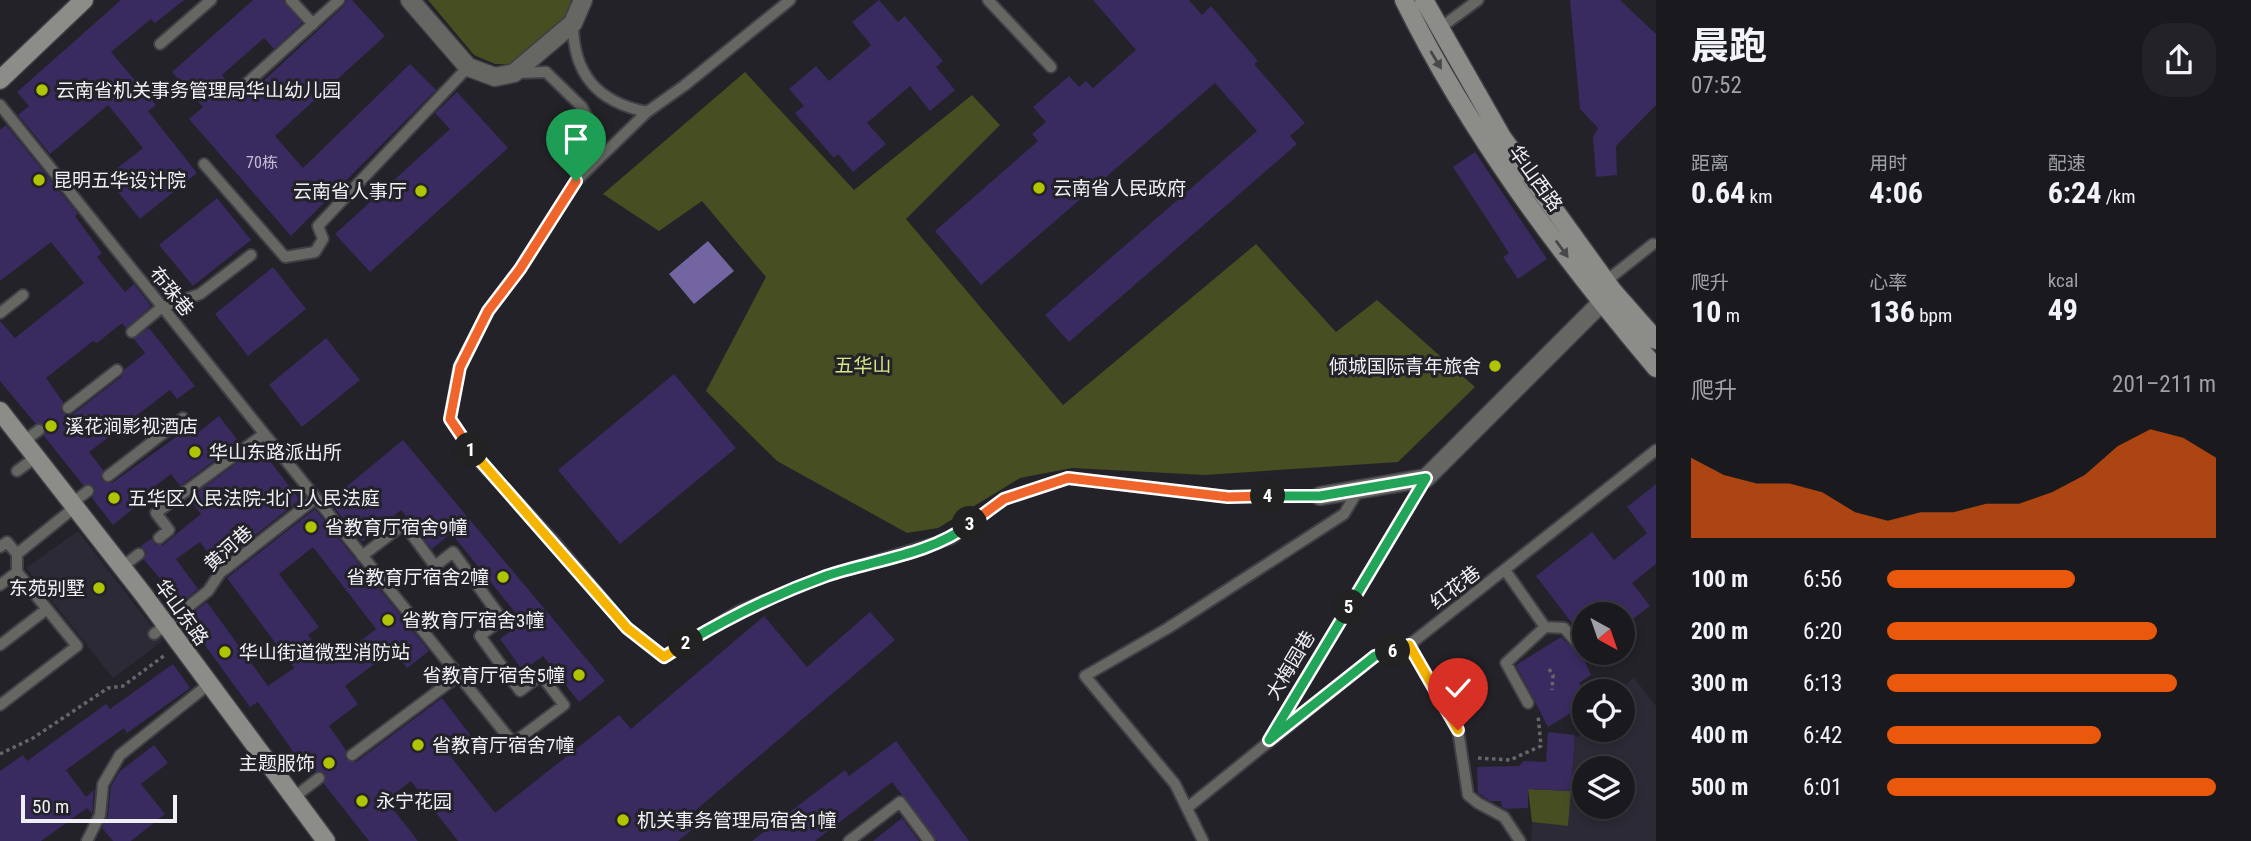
<!DOCTYPE html>
<html lang="zh">
<meta charset="utf-8">
<style>
body{margin:0;font-family:"Roboto Condensed","Noto Sans SC",sans-serif;background:#232327;color:#f1f3f6;height:100vh;display:flex;flex-direction:column;font-size:26px;white-space:nowrap}
*{box-sizing:border-box;margin:0}
p{font-size:23px;color:#9fa1a4}
.icon{flex:none;width:38px;height:38px;fill:none;stroke:currentColor;stroke-width:2;stroke-linecap:round;stroke-linejoin:round}
.map{position:relative;flex:1;overflow:hidden}
.drawer{display:flex;flex-direction:column;background:#1a1a1e;width:595px}
.drawer>*{flex:none}
.needle{width:46px;rotate:140deg}
.controls{position:absolute;left:1572px;top:602px;display:grid;gap:14px}
.controls a{display:grid;place-items:center;width:63px;height:63px;border-radius:50%;background:#1a1a1e;box-shadow:0 4px 10px #0003,0 0 0 2px #38383c;font-size:35px}
.scale{position:absolute;left:21px;bottom:18px;width:156px;box-sizing:border-box;padding-left:7px;border:4px solid #f0f0f4;border-top:0;font-size:19px;line-height:24px;white-space:nowrap;color:#f0f0f4;-webkit-text-stroke:5px #232228;paint-order:stroke}
.pin{position:absolute;display:grid;place-items:center;width:60px;height:60px;color:#fff;margin:-72px -30px;border-radius:50% 50% 50% 0;rotate:-45deg;box-shadow:0 0 7px #0007}
.pin .icon{rotate:45deg}
.km{position:absolute;width:35px;height:35px;margin:-18px;border-radius:50%;background:#222;color:#fff;font-size:19px;line-height:35px;text-align:center}
.round{display:grid;place-items:center;flex:none;width:74px;height:74px;border-radius:28px;background:#232327}
.headline{display:flex;align-items:center;justify-content:space-between;height:119px;padding:0 35px}
h1{font-size:38px;font-weight:700;line-height:52px}
.figures{display:grid;grid-template-columns:repeat(3,1fr);gap:10px;height:119px;padding:7px 35px}
.figures div{display:grid;align-content:center}
.figures b{font-size:30px;font-weight:700}
.figures small{font-size:19px;font-weight:400}
.figures p{font-size:19px}
.chart{height:196px;padding:14px 35px}
.chart p{display:flex;justify-content:space-between}
.chart svg{width:100%;height:126px;margin-top:7px;fill:#ea580c;opacity:.7}
ul{padding:0 35px;list-style:none;font-size:23px}
li{display:grid;grid-template-columns:112px 84px 1fr;align-items:center;height:52px}
li i{height:18px;border-radius:9px;background:#ea580c}
main{display:flex;flex:1;min-height:0}
.map>svg:first-child{display:block}
.built{fill:#2c2a36;fill-rule:evenodd}
.green{fill:#464e22}
.water{fill:#7365a1}
.building{fill:#392a60;fill-rule:evenodd}
.lines{fill:none;stroke-linecap:round;stroke-linejoin:round}
.lane-casing{stroke:#403f45;stroke-width:14}
.street-casing{stroke:#403f45;stroke-width:21}
.secondary-casing{stroke:#403f45;stroke-width:21}
.path{stroke:#65656a;stroke-width:3.5;stroke-dasharray:3.5 3.5;stroke-linecap:butt}
.lane{stroke:#666763;stroke-width:10}
.street{stroke:#666763;stroke-width:18}
.secondary{stroke:#8c8d88;stroke-width:18}
.oneway{fill:#48474a}
.split-1-casing{stroke:#fff;stroke-width:14}
.split-2-casing{stroke:#fff;stroke-width:14}
.split-3-casing{stroke:#fff;stroke-width:14}
.split-4-casing{stroke:#fff;stroke-width:14}
.split-5-casing{stroke:#fff;stroke-width:14}
.split-6-casing{stroke:#fff;stroke-width:14}
.split-7-casing{stroke:#fff;stroke-width:14}
.split-1{stroke:#f0652b;stroke-width:9}
.split-2{stroke:#f5b400;stroke-width:9}
.split-3{stroke:#22a559;stroke-width:9}
.split-4{stroke:#f0652b;stroke-width:9}
.split-5{stroke:#22a559;stroke-width:9}
.split-6{stroke:#22a559;stroke-width:9}
.split-7{stroke:#f5b400;stroke-width:9}
.poi-dot{fill:#afc504;stroke:#232228;stroke-width:2.5}
.labels{text-anchor:middle;stroke-width:6;stroke-linejoin:round;paint-order:stroke}
.number-label{font-size:16px;fill:#c2becf}
.poi-label{font-size:19px;fill:#f0f0f4;stroke:#232228;text-anchor:start}
.street-label{font-size:19px;fill:#f0f0f4;stroke:#232228}
.park-label{font-size:19px;fill:#d3e584;stroke:#232228}
</style>
<main>
<div class="map">
<svg width="1656" height="841" viewBox="0 0 1656 841">
<rect width="100%" height="100%" fill="#232228"/>
<path class="built" d="M 78,531 L 163,641 L 113,678 L 26,568 Z
M 1634,678 L 1656,706 L 1656,841 L 1531,841 L 1532,822 L 1568,826 L 1575,738 L 1591,730 L 1622,730 L 1622,691 L 1617,691 ZM 1584,768 L 1622,768 L 1622,807 L 1584,807 Z"/>
<path class="green" d="M 428,0 L 571,0 L 571,1 L 568,18 L 513,64 L 495,64 L 474,55 Z
M 745,72 L 854,190 L 972,95 L 1000,125 L 906,219 L 1063,405 L 1256,244 L 1336,332 L 1377,300 L 1475,387 L 1398,462 L 1205,475 L 1072,468 L 1020,478 L 938,528 L 907,533 L 777,461 L 706,391 L 766,277 L 702,201 L 659,231 L 603,194 Z
M 1528,789 L 1571,791 L 1568,826 L 1532,822 Z"/>
<path class="water" d="M 708,241 L 734,271 L 694,304 L 669,274 Z"/>
<path class="building" d="M 121,0 L 184,0 L 155,23 L 151,19 L 111,52 L 156,105 L 148,111 L 197,173 L 140,219 L 106,177 L 143,148 L 108,105 L 50,154 L 18,115 L 29,106 L 17,92 Z
M 253,0 L 283,0 L 302,23 L 274,49 L 264,38 L 222,75 L 243,100 L 344,6 L 347,0 L 352,0 L 385,36 L 275,136 L 303,168 L 410,64 L 436,90 L 291,236 L 189,119 L 203,107 L 172,72 Z
M 879,0 L 898,22 L 905,16 L 943,61 L 936,67 L 955,90 L 930,111 L 910,86 L 867,123 L 886,144 L 853,172 L 838,154 L 834,158 L 795,113 L 804,106 L 789,89 L 816,66 L 829,81 L 871,45 L 852,22 Z
M 1093,0 L 1189,0 L 1202,15 L 1211,6 L 1258,61 L 1254,64 L 1305,123 L 1290,136 L 1297,144 L 1069,342 L 1045,315 L 1257,131 L 1215,83 L 981,285 L 935,231 L 1038,141 L 1032,134 L 1046,122 L 1033,107 L 1069,76 L 1079,87 L 1086,81 L 1093,88 L 1136,50 Z
M 1570,0 L 1620,0 L 1656,34 L 1656,105 L 1616,146 L 1617,175 L 1596,177 L 1593,137 L 1598,128 L 1580,109 Z
M 457,92 L 508,148 L 370,272 L 335,234 L 450,129 L 435,113 Z
M 6,125 L 78,214 L 75,216 L 102,253 L 97,257 L 125,292 L 134,284 L 151,306 L 126,328 L 122,323 L 97,343 L 93,341 L 46,378 L 63,402 L 61,412 L 72,415 L 122,376 L 125,369 L 145,353 L 134,339 L 149,328 L 195,386 L 177,399 L 170,390 L 89,452 L 103,470 L 101,480 L 112,483 L 190,427 L 195,435 L 219,416 L 239,442 L 180,486 L 171,474 L 138,499 L 141,502 L 113,525 L 92,498 L 95,493 L 94,486 L 83,485 L 44,436 L 45,425 L 35,423 L 0,381 L 0,321 L 15,338 L 84,283 L 51,242 L 0,281 L 0,130 Z
M 1475,152 L 1547,259 L 1518,279 L 1503,257 L 1509,253 L 1453,167 Z
M 217,198 L 251,240 L 193,286 L 159,245 Z
M 273,267 L 306,309 L 248,356 L 215,314 Z
M 326,338 L 360,380 L 302,427 L 269,385 Z
M 674,374 L 736,448 L 620,544 L 558,470 Z
M 403,440 L 605,681 L 579,702 L 543,656 L 523,671 L 500,639 L 523,622 L 451,533 L 432,549 L 401,510 L 362,542 L 329,501 Z
M 259,447 L 300,500 L 217,565 L 200,542 L 176,559 L 198,589 L 181,603 L 144,560 L 147,552 L 141,546 L 151,539 L 156,545 L 163,545 L 201,514 L 189,498 Z
M 1656,484 L 1656,564 L 1632,583 L 1650,606 L 1622,627 L 1622,614 L 1584,614 L 1584,639 L 1536,576 L 1592,532 L 1614,560 L 1647,533 L 1627,507 Z
M 315,509 L 429,651 L 407,668 L 393,650 L 345,686 L 358,704 L 329,726 L 346,750 L 345,759 L 356,762 L 442,698 L 471,736 L 448,753 L 495,813 L 619,715 L 631,729 L 764,616 L 807,667 L 870,612 L 895,640 L 689,816 L 697,826 L 678,841 L 458,841 L 411,781 L 386,800 L 418,841 L 369,841 L 324,784 L 325,773 L 315,771 L 301,754 L 297,757 L 258,702 L 250,707 L 196,633 L 202,629 L 190,615 L 207,602 L 268,686 L 294,668 L 227,578 ZM 313,547 L 376,629 L 330,664 L 308,635 L 319,627 L 279,574 Z
M 1561,637 L 1584,659 L 1591,675 L 1579,683 L 1584,690 L 1584,705 L 1548,727 L 1516,665 Z
M 173,664 L 190,688 L 127,733 L 124,728 L 66,770 L 86,797 L 94,790 L 92,814 L 87,808 L 41,841 L 0,841 L 0,771 L 23,755 L 27,761 L 106,704 L 110,709 Z
M 1548,732 L 1575,735 L 1571,791 L 1528,789 L 1528,808 L 1506,809 L 1502,807 L 1501,801 L 1490,801 L 1478,793 L 1477,767 L 1519,766 L 1524,761 L 1546,762 Z
M 896,741 L 969,841 L 937,841 L 892,782 L 815,841 L 752,841 L 845,770 L 849,776 Z
M 154,745 L 168,763 L 141,784 L 165,814 L 131,841 L 113,841 L 102,828 L 108,816 L 111,786 L 120,771 Z
M 902,818 L 919,841 L 873,841 Z"/>
<g class="lines">
<g class="lane-casing">
<path id="lane" d="M 291,0 L 313,24
M 988,0 L 1051,67
M 573,23 C 573,74 597,102 647,112 L 685,85 L 790,0
M 1440,28 L 1478,0
M 160,44 L 211,0
M 516,73 L 546,72 L 582,107 L 594,131 L 576,181 L 520,269 L 488,311 L 459,367 L 450,419 L 476,458 L 553,540 L 627,628 L 664,657 L 739,611 L 826,576 L 952,538 L 1004,499 L 1068,478 L 1228,497 L 1320,496
M 246,84 L 339,0
M 0,105 L 513,743 L 564,705 L 541,675 L 520,691 L 480,636 L 502,619 L 453,552 L 435,566 L 404,524 L 362,556
M 204,164 L 285,257 L 315,252 L 323,239 L 318,226 L 468,67
M 579,178 L 647,112
M 1606,281 L 1653,244
M 0,313 L 23,295
M 132,332 L 162,307 L 200,294 L 251,255
M 68,408 L 117,370
M 24,441 L 39,430
M 17,471 L 36,457
M 108,476 L 183,418
M 72,503 L 88,491
M 159,538 L 169,530 L 156,513 L 264,434
M 0,547 L 7,542 L 17,554
M 122,567 L 139,554
M 1505,570 L 1545,627 L 1506,663 L 1528,703
M 0,585 L 17,572
M 1545,627 L 1564,628 L 1584,651
M 154,634 L 208,591 L 220,573 L 316,498
M 0,645 L 47,609
M 1409,645 L 1458,730 L 1468,795 L 1478,803 L 1504,817 L 1520,841
M 0,705 L 77,646 L 17,572 L 17,554 L 75,507
M 1272,735 L 1426,478
M 352,755 L 458,676
M 293,798 L 319,778
M 1187,808 L 1375,656 L 1409,645 L 1656,450
M 87,841 L 100,815 L 103,784 L 120,755 L 209,684
M 849,841 L 900,802 L 929,841
M 1203,841 L 1175,784 L 1085,676 L 1168,628 L 1344,514 L 1359,489"/>
</g>
<g class="street-casing">
<path id="street" d="M 410,0 L 468,67 L 495,77 L 514,73 L 573,23 L 583,0
M 1320,496 L 1426,478 L 1613,291"/>
</g>
<g class="secondary-casing">
<path id="secondary" d="M 1404,0 C 1470,134 1560,254 1656,368
M 1424,0 L 1502,137 L 1613,291 L 1656,340
M 0,80 L 84,0
M 0,411 L 143,594 L 326,841"/>
</g>
<path class="path" d="M 1549,669 L 1553,675 L 1552,690
M 0,754 L 33,738 L 108,688 L 123,686 L 165,655
M 1478,758 L 1510,760 L 1541,746 L 1538,715"/>
<use href="#lane" class="lane"/>
<use href="#street" class="street"/>
<use href="#secondary" class="secondary"/>
</g>
<defs><path id="oneway-solid" d="M-6-.8H1V-3.2L6.5 0L1 3.2V.8H-6Z" transform="scale(1.75)"/></defs>
<g class="oneway">
<use href="#oneway-solid" transform="translate(1436 60) rotate(59)"/>
<use href="#oneway-solid" transform="translate(1562 249) rotate(54)"/>
</g>
<g class="lines">
<g class="split-1-casing">
<path id="split-1" d="M 471,450 L 450,419 L 460,367 L 488,311 L 520,269 L 576,181"/>
</g>
<g class="split-2-casing">
<path id="split-2" d="M 471,450 L 627,628 L 664,657 L 686,643"/>
</g>
<g class="split-3-casing">
<path id="split-3" d="M 686,643 C 731,616 776,594 826,576 C 873,560 930,555 970,524"/>
</g>
<g class="split-4-casing">
<path id="split-4" d="M 970,524 L 1004,499 L 1068,478 L 1228,497 L 1268,496"/>
</g>
<g class="split-5-casing">
<path id="split-5" d="M 1268,496 L 1320,496 L 1426,478 L 1349,607"/>
</g>
<g class="split-6-casing">
<path id="split-6" d="M 1349,607 L 1269,740 L 1375,656 L 1393,651"/>
</g>
<g class="split-7-casing">
<path id="split-7" d="M 1393,651 L 1409,645 L 1458,730"/>
</g>
<use href="#split-1" class="split-1"/>
<use href="#split-2" class="split-2"/>
<use href="#split-3" class="split-3"/>
<use href="#split-4" class="split-4"/>
<use href="#split-5" class="split-5"/>
<use href="#split-6" class="split-6"/>
<use href="#split-7" class="split-7"/>
</g>
<g class="poi-dot">
<circle cx="42" cy="90" r="7"/>
<circle cx="39" cy="180" r="7"/>
<circle cx="1039" cy="188" r="7"/>
<circle cx="421" cy="191" r="7"/>
<circle cx="1495" cy="366" r="7"/>
<circle cx="51" cy="426" r="7"/>
<circle cx="195" cy="452" r="7"/>
<circle cx="114" cy="498" r="7"/>
<circle cx="311" cy="527" r="7"/>
<circle cx="503" cy="577" r="7"/>
<circle cx="99" cy="588" r="7"/>
<circle cx="388" cy="620" r="7"/>
<circle cx="225" cy="652" r="7"/>
<circle cx="579" cy="675" r="7"/>
<circle cx="418" cy="745" r="7"/>
<circle cx="329" cy="763" r="7"/>
<circle cx="362" cy="801" r="7"/>
<circle cx="623" cy="820" r="7"/>
</g>
<g class="labels">
<g class="number-label">
<text x="262" y="168">70栋</text>
</g>
<g class="poi-label">
<text x="56" y="97">云南省机关事务管理局华山幼儿园</text>
<text x="53" y="187">昆明五华设计院</text>
<text x="1053" y="195">云南省人民政府</text>
<text x="407" y="198" text-anchor="end">云南省人事厅</text>
<text x="1481" y="373" text-anchor="end">倾城国际青年旅舍</text>
<text x="65" y="433">溪花涧影视酒店</text>
<text x="209" y="459">华山东路派出所</text>
<text x="128" y="505">五华区人民法院-北门人民法庭</text>
<text x="325" y="534">省教育厅宿舍9幢</text>
<text x="489" y="584" text-anchor="end">省教育厅宿舍2幢</text>
<text x="85" y="595" text-anchor="end">东苑别墅</text>
<text x="402" y="627">省教育厅宿舍3幢</text>
<text x="239" y="659">华山街道微型消防站</text>
<text x="565" y="682" text-anchor="end">省教育厅宿舍5幢</text>
<text x="432" y="752">省教育厅宿舍7幢</text>
<text x="315" y="770" text-anchor="end">主题服饰</text>
<text x="376" y="808">永宁花园</text>
<text x="637" y="827">机关事务管理局宿舍1幢</text>
</g>
<g class="street-label">
<text transform="translate(1536 178) rotate(54)" y="7">华山西路</text>
<text transform="translate(172 291) rotate(51)" y="7">布珠巷</text>
<text transform="translate(228 548) rotate(-42)" y="7">黄河巷</text>
<text transform="translate(1455 587) rotate(-38)" y="7">红花巷</text>
<text transform="translate(182 612) rotate(54)" y="7">华山东路</text>
<text transform="translate(1290 665) rotate(-59)" y="7">大梅园巷</text>
</g>
<g class="park-label">
<text x="863" y="372">五华山</text>
</g>
</g>
</svg>
<div class="controls">
<a><svg class="needle" viewBox="-14 -14 28 28"><path d="M0-13l5 13h-10z" fill="#e53935"/><path d="M0 13l5-13h-10z" fill="#9fa1a4"/></svg></a>
<a><svg class="icon" aria-label="locate" viewBox="0 0 24 24"><circle cx="12" cy="12" r="6"/><path d="M12 2v4M12 18v4M2 12h4M18 12h4"/></svg></a>
<a><svg class="icon" aria-label="layers" viewBox="0 0 24 24"><path d="M12 4l9 5-9 5-9-5zM3 14l9 5 9-5"/></svg></a>
</div>
<div class="scale">50 m</div>
<div class="pin" style="left:576px;top:181px;background:#1e9e55"><svg class="icon" aria-label="arrive" viewBox="0 0 24 24"><path d="M6 21V4h12l-3 4 3 4H6"/></svg></div>
<div class="pin" style="left:1458px;top:730px;background:#d93025"><svg class="icon" aria-label="check" viewBox="0 0 24 24"><path d="M5 12l5 5 9-10"/></svg></div>
<b class="km" style="left:471px;top:450px">1</b>
<b class="km" style="left:686px;top:643px">2</b>
<b class="km" style="left:970px;top:524px">3</b>
<b class="km" style="left:1268px;top:496px">4</b>
<b class="km" style="left:1349px;top:607px">5</b>
<b class="km" style="left:1393px;top:651px">6</b>
</div>
<section class="drawer">
<div class="headline"><div><h1>晨跑</h1><p>07:52</p></div><a class="round"><svg class="icon" aria-label="share" viewBox="0 0 24 24"><path d="M12 15V3M7 8l5-5 5 5M5 13v7h14v-7"/></svg></a></div>
<div class="figures">
<div><p>距离</p><b>0.64<small> km</small></b></div>
<div><p>用时</p><b>4:06</b></div>
<div><p>配速</p><b>6:24<small> /km</small></b></div>
</div>
<div class="figures">
<div><p>爬升</p><b>10<small> m</small></b></div>
<div><p>心率</p><b>136<small> bpm</small></b></div>
<div><p>kcal</p><b>49</b></div>
</div>
<div class="chart"><p><span>爬升</span>201–211 m</p>
<svg viewBox="0 0 160 44" preserveAspectRatio="none"><path d="M0 44V16L10 22L20 25L30 25L40 28L50 35L60 38L70 35L80 35L90 32L100 32L110 28L120 22L130 12L140 6L150 9L160 16V44z"/></svg>
</div>
<ul>
<li><b>100 m</b>6:56<i style="width:57%"></i></li>
<li><b>200 m</b>6:20<i style="width:82%"></i></li>
<li><b>300 m</b>6:13<i style="width:88%"></i></li>
<li><b>400 m</b>6:42<i style="width:65%"></i></li>
<li><b>500 m</b>6:01<i style="width:100%"></i></li>
</ul>
</section>
</main>
